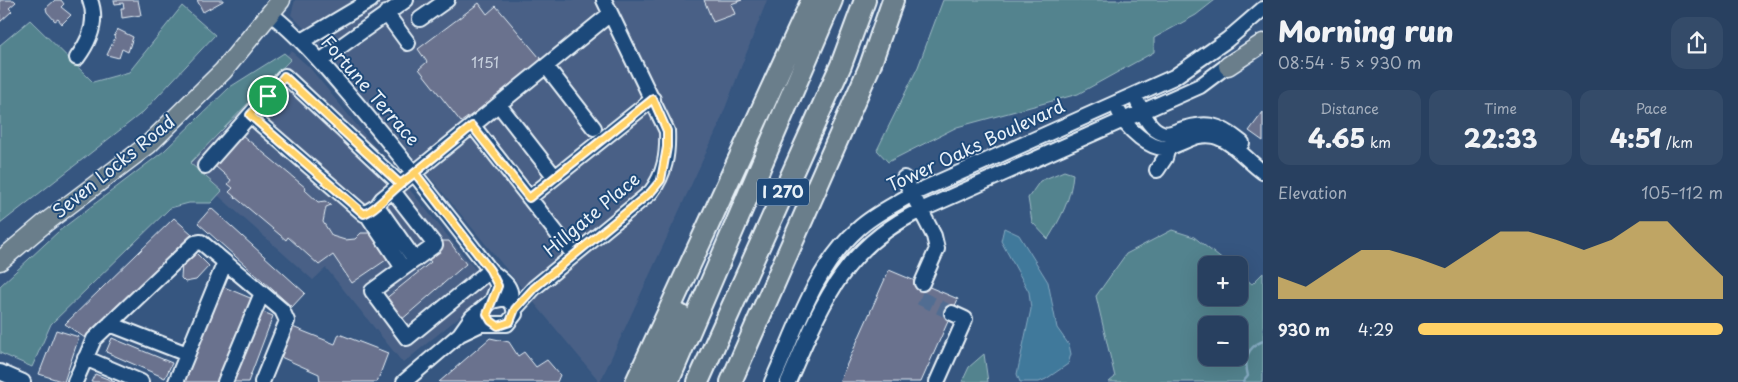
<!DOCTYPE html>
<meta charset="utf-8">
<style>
body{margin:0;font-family:"Playpen Sans",sans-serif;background:#344b69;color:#f1f3f6;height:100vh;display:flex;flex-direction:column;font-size:19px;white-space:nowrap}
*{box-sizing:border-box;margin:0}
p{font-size:16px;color:#a5afbd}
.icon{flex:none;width:28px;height:28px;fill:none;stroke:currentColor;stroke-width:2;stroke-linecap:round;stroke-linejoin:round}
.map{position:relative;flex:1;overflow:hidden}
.side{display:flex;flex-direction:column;background:#284060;width:475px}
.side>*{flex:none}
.fabs{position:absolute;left:1198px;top:256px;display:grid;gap:10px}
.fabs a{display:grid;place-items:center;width:50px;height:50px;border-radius:10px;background:#284060;box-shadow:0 5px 20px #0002,0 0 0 1px #445975;font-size:25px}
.pin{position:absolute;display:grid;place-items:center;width:42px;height:42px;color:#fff;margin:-21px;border:2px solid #fff;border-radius:50%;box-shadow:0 1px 5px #0007}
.round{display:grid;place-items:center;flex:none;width:52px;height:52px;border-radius:15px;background:#344b69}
.overview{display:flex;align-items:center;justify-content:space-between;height:85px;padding:0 15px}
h1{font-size:28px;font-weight:800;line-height:38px}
.stats{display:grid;grid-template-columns:repeat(3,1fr);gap:8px;height:85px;padding:5px 15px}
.stats div{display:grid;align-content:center;border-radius:12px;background:#344b69;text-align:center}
.stats b{font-size:25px;font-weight:800}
.stats small{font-size:14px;font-weight:400}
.stats p{font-size:14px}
.chart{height:140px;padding:10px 15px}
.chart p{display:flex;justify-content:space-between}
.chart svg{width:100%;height:90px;margin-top:5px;fill:#ffd166;opacity:.7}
ul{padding:0 15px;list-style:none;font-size:16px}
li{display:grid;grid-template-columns:80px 60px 1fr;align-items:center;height:38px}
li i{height:12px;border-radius:6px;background:#ffd166}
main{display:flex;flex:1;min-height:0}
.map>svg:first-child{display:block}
.built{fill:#496186}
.green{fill:#52838e;stroke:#9dbac3;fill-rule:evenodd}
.water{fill:#41799b;stroke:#84a9c0}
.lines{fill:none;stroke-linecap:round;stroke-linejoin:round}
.stream{stroke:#84a9c0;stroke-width:2.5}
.building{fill:#6a728e;stroke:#e8f1f8}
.minor-tunnel{stroke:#516d92;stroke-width:14;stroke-dasharray:14 7;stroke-linecap:butt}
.minor-casing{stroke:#e8f1f8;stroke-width:18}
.major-casing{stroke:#e8f1f8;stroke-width:21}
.highway-casing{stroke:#e8f1f8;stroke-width:24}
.minor{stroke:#1f4a7a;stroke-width:14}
.major{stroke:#6b7e8b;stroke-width:18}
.highway{stroke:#6b7e8b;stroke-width:20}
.route-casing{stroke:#fff;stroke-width:10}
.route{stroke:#ffd166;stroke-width:6}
.labels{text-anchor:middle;stroke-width:4;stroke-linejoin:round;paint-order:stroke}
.number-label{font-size:15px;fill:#c8d1de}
.shield{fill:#1f4a7a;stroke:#acbfd2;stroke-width:1}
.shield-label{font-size:16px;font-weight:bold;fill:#e8f1f8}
.street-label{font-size:18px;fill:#e8f1f8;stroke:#1f4a7a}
</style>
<main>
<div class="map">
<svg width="1263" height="382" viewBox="0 0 1263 382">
<rect width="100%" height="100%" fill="#365680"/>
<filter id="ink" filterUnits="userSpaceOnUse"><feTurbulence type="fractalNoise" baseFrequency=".02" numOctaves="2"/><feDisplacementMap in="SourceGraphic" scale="10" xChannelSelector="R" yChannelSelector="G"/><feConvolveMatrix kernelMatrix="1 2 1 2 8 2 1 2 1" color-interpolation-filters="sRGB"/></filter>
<g filter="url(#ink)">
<path class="built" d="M 295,0 L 767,0 L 717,129 L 600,382 L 317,41 L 291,15 Z
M 291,51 L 309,67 L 492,290 L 403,363 L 326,268 L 313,280 L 183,164 Z"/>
<path class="green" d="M 943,0 L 1215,0 L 1196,15 L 1154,38 L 1154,52 L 1078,94 L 957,127 L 888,162 L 877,150 L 918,67 Z
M 182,6 L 215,35 L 143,112 L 0,224 L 0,45 L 30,20 L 93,82 L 129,72 Z
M 284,53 L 291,59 L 190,163 L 222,191 L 211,203 L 189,203 L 170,208 L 51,324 L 32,367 L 0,353 L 0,286 L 59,231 L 164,151 L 230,87 Z
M 1064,171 L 1073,174 C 1071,199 1061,218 1048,239 L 1032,222 L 1028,198 L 1040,181 Z
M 1172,230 L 1194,237 L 1229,265 L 1206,265 L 1206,298 L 1239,298 L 1239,273 L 1252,284 L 1263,273 L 1263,382 L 1109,382 L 1115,377 L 1096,296 L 1126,254 ZM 1206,325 L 1239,325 L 1239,358 L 1206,358 Z
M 984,354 L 988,382 L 962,382 L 969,367 Z"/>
<path class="water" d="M 1004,228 L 1019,235 L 1048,282 L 1057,328 L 1069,345 L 1071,354 L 1068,364 L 1046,379 L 1039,382 L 1020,382 L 1017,374 L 1031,309 L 1029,292 L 1001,241 Z"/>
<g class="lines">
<path class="stream" d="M 1243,382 L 1248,376 C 1244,359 1246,348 1263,341"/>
</g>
<path class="building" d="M 0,0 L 14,0 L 16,2 L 9,8 L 12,11 L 0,22 Z
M 55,0 L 61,0 L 64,4 L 61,7 L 71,15 L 62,24 L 58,19 L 55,21 L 47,12 L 46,8 Z
M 114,0 L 138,0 L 141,15 L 122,18 L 121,8 L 124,8 L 123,3 L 115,4 Z
M 197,0 L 223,0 L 223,1 L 203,12 Z
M 704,0 L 742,0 L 731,4 L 735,14 L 713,22 Z
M 479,3 L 487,14 L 496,6 L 545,64 L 461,122 L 419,69 L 427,62 L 418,49 Z
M 117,29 L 133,37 L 128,52 L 122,49 L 119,58 L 107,55 L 115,38 L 114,37 Z
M 1263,112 L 1263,141 L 1249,131 Z
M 242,135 L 306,188 L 305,190 L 318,202 L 325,201 L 331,205 L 326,207 L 323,222 L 332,236 L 345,240 L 355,239 L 361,233 L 372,233 L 389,258 L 352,283 L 333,255 L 319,265 L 288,237 L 286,240 L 229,192 L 233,188 L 228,184 L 231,180 L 215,166 Z
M 211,208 L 305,293 L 292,307 L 198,223 Z
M 174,218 L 192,234 L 85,338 L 65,324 Z
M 442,241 L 449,241 L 466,264 L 400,321 L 384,300 L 431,262 L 425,255 Z
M 195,252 L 209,266 L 196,280 L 185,282 L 181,278 L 182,264 Z
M 889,270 L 958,299 L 921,382 L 839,382 Z
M 224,287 L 255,300 L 220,382 L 182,382 Z
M 258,310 L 273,316 L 248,382 L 226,382 Z
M 285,324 L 335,344 L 339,334 L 388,353 L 377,382 L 320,382 L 319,374 L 274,354 Z
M 56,330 L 79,337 L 64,382 L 39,374 Z
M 112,338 L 172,363 L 165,378 L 106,352 Z
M 490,338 L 509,342 L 518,356 L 524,352 L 536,367 L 547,360 L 560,375 L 557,382 L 439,382 Z
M 95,374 L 115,382 L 91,382 Z"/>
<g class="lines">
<path class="minor-tunnel" d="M 920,298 L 952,313"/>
<g class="minor-casing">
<path id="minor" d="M 386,13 L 408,43
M 271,14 C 304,40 330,73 358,105 C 403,159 447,214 490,270 L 498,286 L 492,301
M 420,19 L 447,0
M 302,41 L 371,0
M 77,58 C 89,42 98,21 90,0
M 320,61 L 406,0
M 546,66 L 594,128
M 1138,103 C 1144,114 1149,129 1162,133 C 1167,135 1172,133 1177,131 C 1205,121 1218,123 1242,143
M 499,105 L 555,177
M 1119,112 C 1125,127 1152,153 1170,147 C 1184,143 1197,132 1214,136 C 1233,141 1247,161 1263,172
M 473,126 L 574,255
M 205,166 L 250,115
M 1157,170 L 1165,158 L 1168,148
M 904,178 L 934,236 L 937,249 L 922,283
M 400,184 L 285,76 L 250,115 L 364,214 L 377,206 L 382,199 L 610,14
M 393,191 L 435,245 L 372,291 L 407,338 L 490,270
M 529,198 L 653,99
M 377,206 L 415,260
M 366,213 L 403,268
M 492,272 C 503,281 513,286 510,301
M 515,309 L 534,288 L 651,192 C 665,174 668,154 667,131 L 604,0
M 110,324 L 187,354
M 85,358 L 141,382
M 0,372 L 23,382
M 75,382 L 94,339 L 195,243 L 201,242 L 282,310 L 287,321 L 262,382
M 176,382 L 225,262
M 225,382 L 262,293
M 404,382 L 460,334 L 472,317 L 492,301 L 506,298 L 513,305 L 515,314 L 507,324 L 481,324 L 460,334
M 772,382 C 796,330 814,268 858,229 C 874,214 894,205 912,194 L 1174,77 L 1227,40 L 1263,9
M 788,382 C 821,307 841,248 921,210 L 1200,86 L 1236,59
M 937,382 L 965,319 L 952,313"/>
</g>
<g class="major-casing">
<path id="major" d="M 1228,66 L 1263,43
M 0,261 L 45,223 L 148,145 L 223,71 L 281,0"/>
</g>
<g class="highway-casing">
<path id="highway" d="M 636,382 L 812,0
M 653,382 L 680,315
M 668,382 L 832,0
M 698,382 L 841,65 L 865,0
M 731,382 L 870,66 L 893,0"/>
</g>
<use href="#minor" class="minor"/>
<use href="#major" class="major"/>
<use href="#highway" class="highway"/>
</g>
</g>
<g class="lines" filter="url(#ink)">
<g class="route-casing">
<path id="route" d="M 268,96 L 284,76 L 400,184 L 415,173 L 490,270 L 498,286 L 487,314 L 491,321 L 498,326 L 510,322 L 515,309 L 534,288 L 651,192 L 661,180 L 667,147 L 667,131 L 653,99 L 529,198 L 472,126 C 448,146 424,165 400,185 C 387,195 378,208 364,214 L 250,115 L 268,96"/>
</g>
<use href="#route" class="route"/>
</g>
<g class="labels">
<g class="number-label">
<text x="485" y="68">1151</text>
</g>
<rect class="shield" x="757" y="178.5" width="52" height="27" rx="4"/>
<g class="shield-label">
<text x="783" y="198">I 270</text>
</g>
<g class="street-label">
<text transform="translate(370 91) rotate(49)" y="6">Fortune Terrace</text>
<text transform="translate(976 146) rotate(-25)" y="6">Tower Oaks Boulevard</text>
<text transform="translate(114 167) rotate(-39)" y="6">Seven Locks Road</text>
<text transform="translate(592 215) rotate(-40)" y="6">Hillgate Place</text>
</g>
</g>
</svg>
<div class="fabs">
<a>+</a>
<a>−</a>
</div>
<div class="pin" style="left:268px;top:96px;background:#1e9e55"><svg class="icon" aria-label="arrive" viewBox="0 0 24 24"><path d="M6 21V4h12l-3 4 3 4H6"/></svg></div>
</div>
<section class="side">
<div class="overview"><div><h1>Morning run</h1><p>08:54 · 5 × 930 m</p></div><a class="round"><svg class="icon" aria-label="share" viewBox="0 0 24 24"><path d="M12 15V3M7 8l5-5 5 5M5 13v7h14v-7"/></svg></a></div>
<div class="stats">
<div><p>Distance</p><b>4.65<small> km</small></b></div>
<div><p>Time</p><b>22:33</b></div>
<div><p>Pace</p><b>4:51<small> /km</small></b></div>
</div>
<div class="chart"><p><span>Elevation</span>105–112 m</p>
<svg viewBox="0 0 160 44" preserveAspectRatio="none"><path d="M0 44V33L10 38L20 29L30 20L40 20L50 24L60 29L70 20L80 11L90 11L100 15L110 20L120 15L130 6L140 6L150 20L160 33V44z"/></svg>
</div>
<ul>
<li><b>930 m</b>4:29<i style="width:100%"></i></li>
</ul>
</section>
</main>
